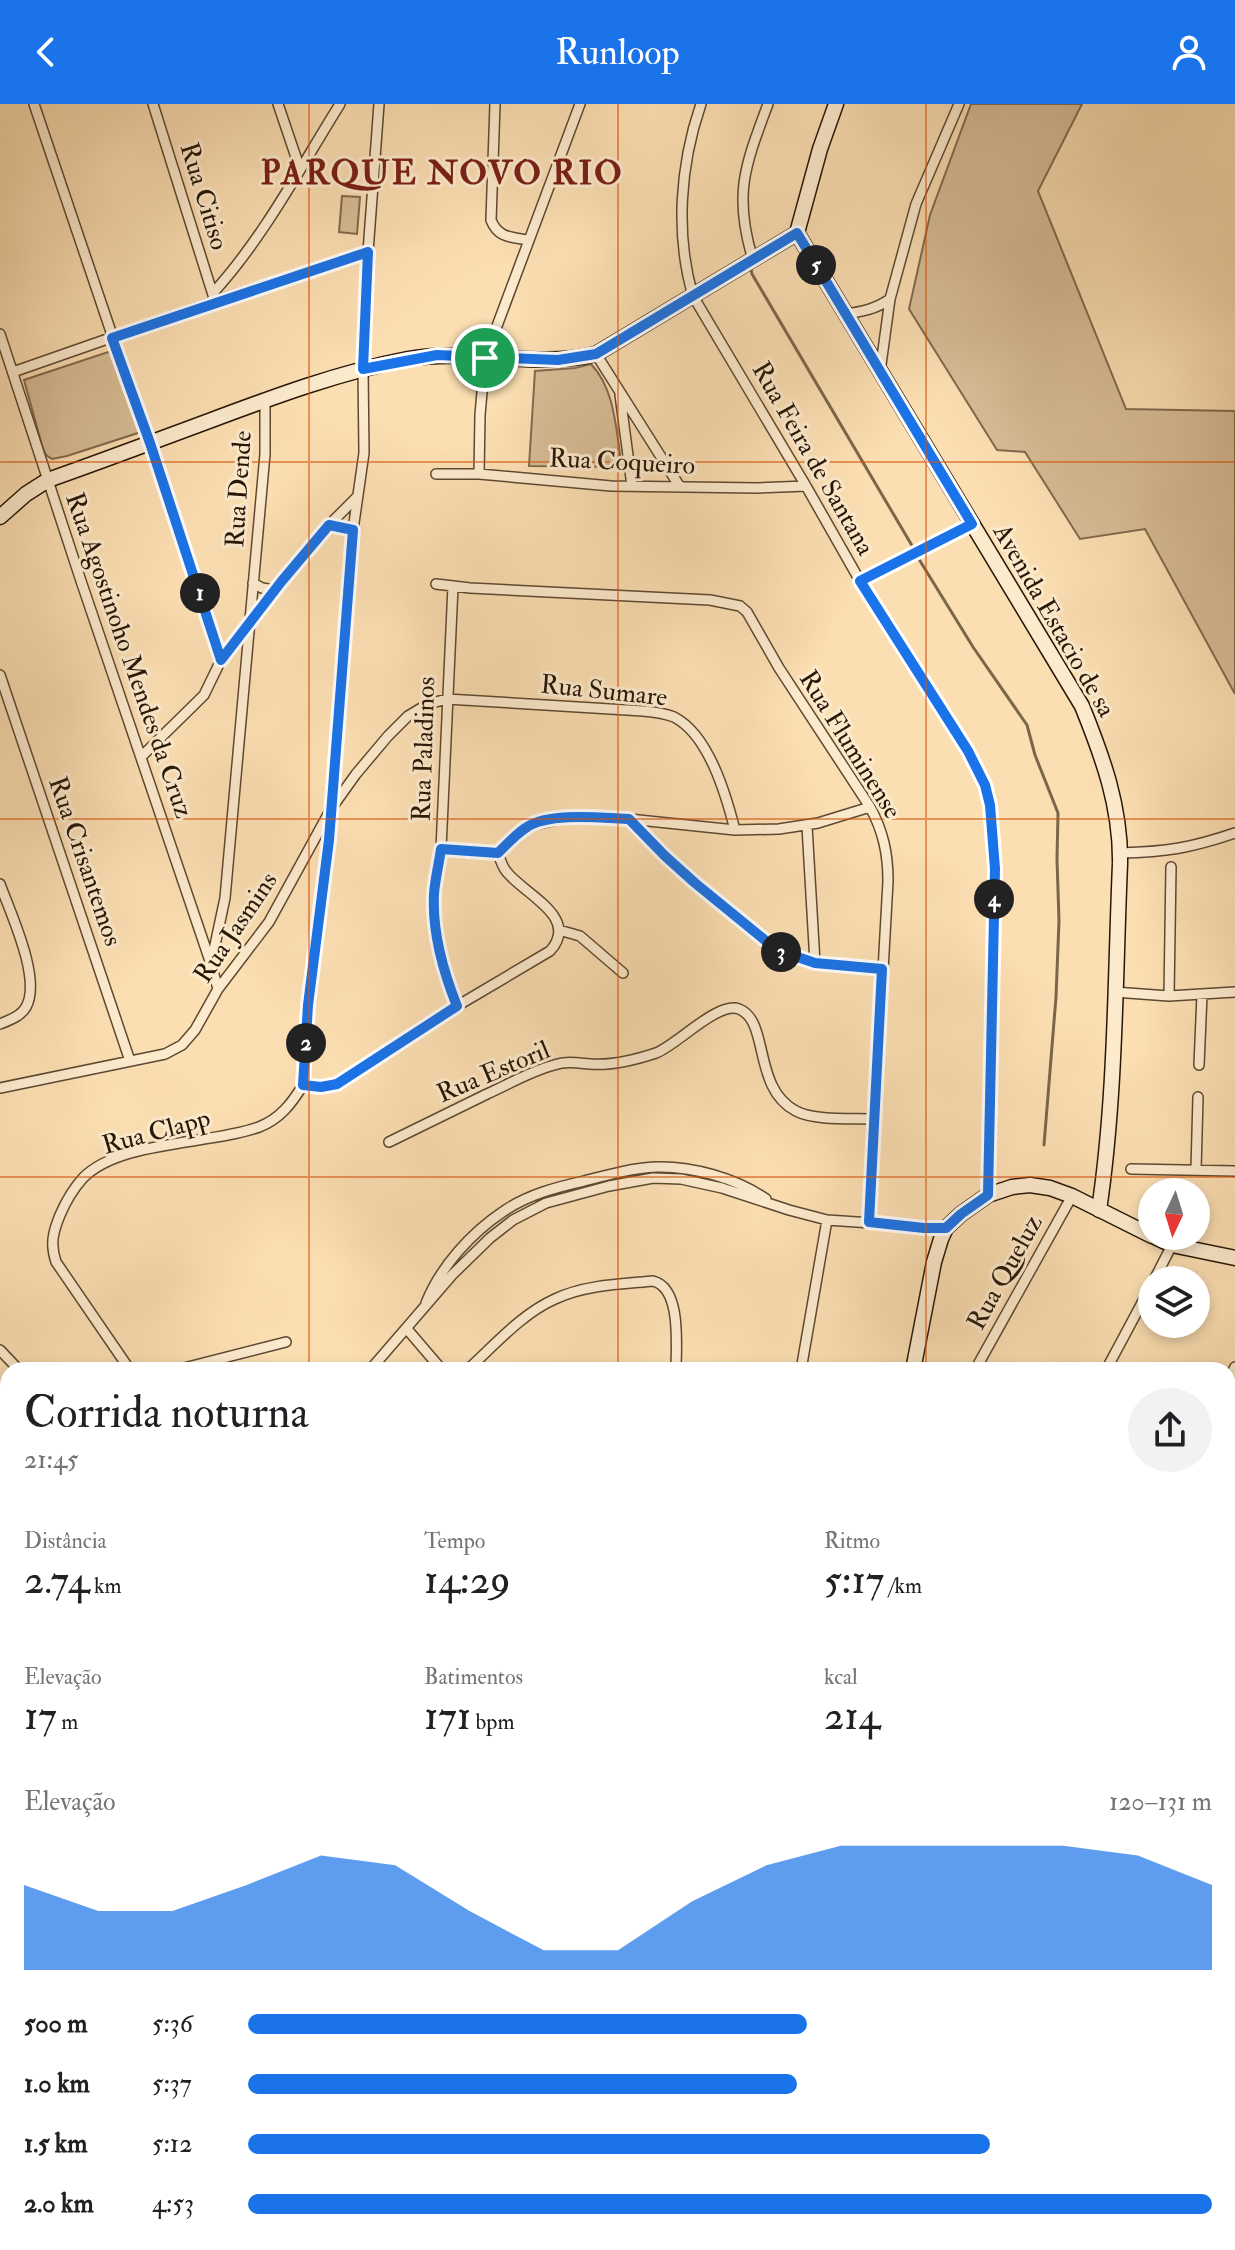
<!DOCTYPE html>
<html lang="pt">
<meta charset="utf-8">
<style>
body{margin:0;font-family:"IM FELL Double Pica",serif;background:#f2f2f2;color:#202124;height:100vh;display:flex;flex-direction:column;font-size:30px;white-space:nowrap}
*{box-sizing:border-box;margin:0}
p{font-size:26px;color:#757577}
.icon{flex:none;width:44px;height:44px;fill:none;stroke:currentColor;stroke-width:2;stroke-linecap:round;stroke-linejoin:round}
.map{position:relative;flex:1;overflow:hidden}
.panel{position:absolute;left:0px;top:1258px;width:1236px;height:888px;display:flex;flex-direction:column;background:#fff;border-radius:24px 24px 0 0;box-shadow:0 4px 12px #0003}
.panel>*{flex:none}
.needle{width:52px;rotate:184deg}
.tools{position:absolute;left:1138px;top:1074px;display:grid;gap:16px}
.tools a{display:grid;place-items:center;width:72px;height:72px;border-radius:50%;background:#fff;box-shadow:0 4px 12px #0003;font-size:40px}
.pin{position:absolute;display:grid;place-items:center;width:68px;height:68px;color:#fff;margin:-34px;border:4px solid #fff;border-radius:50%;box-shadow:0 2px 8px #0007}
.km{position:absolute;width:40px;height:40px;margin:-20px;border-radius:50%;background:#222;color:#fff;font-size:22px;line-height:40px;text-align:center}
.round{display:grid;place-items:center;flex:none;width:84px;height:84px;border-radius:42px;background:#f2f2f2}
.head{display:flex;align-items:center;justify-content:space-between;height:136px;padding:0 24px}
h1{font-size:44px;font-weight:600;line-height:60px}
.stats{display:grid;grid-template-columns:repeat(3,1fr);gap:12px;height:136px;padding:8px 24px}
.stats div{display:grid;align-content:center}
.stats b{font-size:40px;font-weight:600}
.stats small{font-size:22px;font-weight:400}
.stats p{font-size:22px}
.chart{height:224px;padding:16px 24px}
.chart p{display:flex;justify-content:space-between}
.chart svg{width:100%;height:144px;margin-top:8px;fill:#1a73e8;opacity:.7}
ul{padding:0 24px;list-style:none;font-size:26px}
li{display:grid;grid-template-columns:128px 96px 1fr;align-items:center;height:60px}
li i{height:20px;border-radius:10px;background:#1a73e8}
header{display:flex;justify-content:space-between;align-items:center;height:104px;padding:0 24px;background:#1a73e8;color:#fff;font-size:36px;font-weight:600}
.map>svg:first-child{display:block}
.green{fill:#d7bc95;stroke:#806a4e;stroke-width:2}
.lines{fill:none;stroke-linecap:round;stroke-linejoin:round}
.stream{stroke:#7b664a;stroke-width:3}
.street-casing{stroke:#5d4931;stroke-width:12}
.secondary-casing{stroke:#281706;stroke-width:17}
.street{stroke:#fceacd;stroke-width:9}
.secondary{stroke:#fceacd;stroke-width:14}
.route-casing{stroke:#fff;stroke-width:16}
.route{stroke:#1a73e8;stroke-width:10}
.grid{fill:none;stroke:#d5520b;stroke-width:2;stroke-opacity:0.55}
.labels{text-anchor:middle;stroke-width:6;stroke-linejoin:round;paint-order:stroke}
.street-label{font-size:26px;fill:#281706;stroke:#fceacd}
.district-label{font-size:34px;font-weight:bold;letter-spacing:2px;fill:#7a1f14;stroke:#fceacd}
</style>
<header><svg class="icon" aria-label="back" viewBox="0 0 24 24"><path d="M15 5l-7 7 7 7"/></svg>Runloop<svg class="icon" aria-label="person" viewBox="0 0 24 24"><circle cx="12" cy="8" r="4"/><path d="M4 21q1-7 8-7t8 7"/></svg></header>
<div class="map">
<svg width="1235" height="2146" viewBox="0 0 1235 2146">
<rect width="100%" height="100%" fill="#fbdeb2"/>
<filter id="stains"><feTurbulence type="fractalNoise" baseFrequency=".0025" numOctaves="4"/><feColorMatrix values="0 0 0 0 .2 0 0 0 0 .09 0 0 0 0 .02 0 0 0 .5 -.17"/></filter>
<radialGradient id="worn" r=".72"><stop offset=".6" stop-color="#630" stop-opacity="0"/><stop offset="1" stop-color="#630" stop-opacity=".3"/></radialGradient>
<path class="green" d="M 971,0 L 1082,0 L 1038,87 L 1126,305 L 1235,307 L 1235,590 L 1145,425 L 1080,435 L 1025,348 L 997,346 L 909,205 L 930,111 Z
M 342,92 L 360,93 L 357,130 L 339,128 Z
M 108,248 L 114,251 L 141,328 L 67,352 L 52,355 L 46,351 L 43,345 L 24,276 Z
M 591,260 C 616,286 616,329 622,363 L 529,362 L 535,267 L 575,264 Z
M 1235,1515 L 1235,1819 L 1228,1816 L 1228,1517 Z
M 1228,1923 L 1235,1927 L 1235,2087 L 1228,2089 Z"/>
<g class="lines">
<path class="stream" d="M 750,161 L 752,170 L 914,445
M 917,452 L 973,543 L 1027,621 L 1035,651 L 1058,709 L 1057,755 L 1059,817 L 1056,893 L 1044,1041"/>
<g class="street-casing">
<path id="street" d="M 34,0 C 96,186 160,370 221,556
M 153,0 L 213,191
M 278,0 L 300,65
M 495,0 L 491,116 C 498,134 511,133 528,136
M 701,0 C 680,61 675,130 693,192 L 806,382 L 860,477 L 968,647 L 985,681 L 990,701 L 995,765 L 988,1091
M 753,156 C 733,90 745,62 768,0
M 213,189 C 264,133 300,64 340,0
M 845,210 C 861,208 876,205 890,195
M 0,230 L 81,477 L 211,860 L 218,885
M 596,250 L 680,383
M 13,268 L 216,197 L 368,148
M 880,268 L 890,195 L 916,100 L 959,0
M 620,291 L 632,382
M 436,370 L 479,370 L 611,382 L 758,384 L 806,382
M 479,370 L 480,311 L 485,254 L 580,0
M 329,421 L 353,426
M 860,477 L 972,420
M 253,479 L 262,484 L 275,486
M 436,480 L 470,484 L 710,496 L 740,502 L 747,508 L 779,564 L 870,703 C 883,727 888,749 888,777 L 869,1118
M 453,482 L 441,745 L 434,791 L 436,834 L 445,874 L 457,902
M 0,571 L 130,957
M 142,652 L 204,591 L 221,556 L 281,478 L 323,427 L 358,392
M 629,715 L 665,752 L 695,779 L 777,846 L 815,859 L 882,865
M 807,722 L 815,859
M 441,745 L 498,749 L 529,722 L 561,715 L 629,715 L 735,726 L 779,725 L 818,719 L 870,703
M 1120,749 C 1166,748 1191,744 1235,729
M 1171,763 L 1169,892 L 1235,888
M 0,780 C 10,808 42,875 26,903 C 21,912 10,916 0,920
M 559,826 L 580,832 L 623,869
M 211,860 L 225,794 L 265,350 L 265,296
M 1114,888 L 1169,892
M 1199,961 L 1202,891
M 303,981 L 308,901 L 329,736 L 353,426 L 364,349 L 363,265 L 368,148 L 379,0
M 303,981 L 321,983 L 337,980 L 457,902 L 550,847 C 581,813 523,790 506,767 C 502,762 500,755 498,749
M 0,984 L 165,950 L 182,941 L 195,926 L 218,885 L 269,818 L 331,705 L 356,670 L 388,632 L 408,612 L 428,600 L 447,595 L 643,607 C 654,608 664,609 674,613 C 709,631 726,691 735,726
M 389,1038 C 421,1022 454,1006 487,990 C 509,980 531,967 554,961 C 567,957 577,959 590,960 C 612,962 635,956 656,949 C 677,941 718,897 739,905 C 770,917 752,984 796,1007 C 815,1017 852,1014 874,1015
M 1131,1065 L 1235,1067
M 1196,1066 L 1198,993
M 1154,1176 L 1172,1141
M 426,1199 C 441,1162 471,1129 504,1107 C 527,1091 557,1083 584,1077 C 607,1071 632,1064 656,1063 C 692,1062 736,1074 766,1095
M 407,1225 L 442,1266
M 0,1246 L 19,1266
M 130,1266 L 56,1158 C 50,1140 53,1128 60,1111 C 66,1097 73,1085 83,1074 C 120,1036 210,1041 259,1023 C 280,1015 292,999 303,981
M 176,1266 L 286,1238
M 370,1266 L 452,1171 L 490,1134 L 513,1116 L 546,1099 L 609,1082 L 653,1074 L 681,1075 L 722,1084 L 789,1106 L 827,1116 L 946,1124
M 467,1266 C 494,1242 521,1210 555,1195 C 584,1181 621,1180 653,1177 C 682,1184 676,1243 676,1266
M 801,1266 L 827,1116
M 975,1266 L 1072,1092
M 1106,1266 L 1152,1180
M 1228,1277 L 1235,1263
M 0,1356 L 8,1362
M 1228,1480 L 1235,1476
M 0,1503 L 8,1504
M 0,1690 L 8,1675
M 0,1847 L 8,1839
M 1228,1862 L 1235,1865
M 101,2138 L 101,2146
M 207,2138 L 207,2146
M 712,2138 L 720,2146
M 274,2146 L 280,2138
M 969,2146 L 987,2138
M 1138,2146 L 1188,2139 L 1235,2138"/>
</g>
<g class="secondary-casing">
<path id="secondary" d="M 836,0 L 820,45 L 797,129 L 1082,602 C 1103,654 1121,703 1120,760 C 1115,875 1116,992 1099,1106
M 0,413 L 26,390 L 48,376 C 102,357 155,337 209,317 C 273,293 340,268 408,255 C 470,244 534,265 596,250 L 797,129
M 1153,1132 L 1172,1141 L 1235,1154
M 913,1266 L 934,1158 L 941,1135 L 946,1124 L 961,1110 L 988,1091 L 1012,1083 L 1030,1081 L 1050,1084 L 1072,1092 L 1152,1132
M 0,2105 L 8,2099"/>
</g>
<use href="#street" class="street"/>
<use href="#secondary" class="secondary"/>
</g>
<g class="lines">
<g class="route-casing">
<path id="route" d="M 797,129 L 972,420 L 860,477 L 968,647 L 985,681 L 990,701 L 995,765 L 988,1091 L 961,1110 L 946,1124 L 924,1124 L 869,1118 L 882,865 L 815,859 L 777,846 L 695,779 L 665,752 L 629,715 C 602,714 550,708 527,723 C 516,730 507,740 498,749 L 441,745 C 439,760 435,775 434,790 C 432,829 443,867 457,902 L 337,980 L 321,983 L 303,981 L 308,901 L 329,736 L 353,426 L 329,421 L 281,478 L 221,556 L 150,339 L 112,234 L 368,148 L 363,265 L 437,251 L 558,256 L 596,250 Z"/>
</g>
<use href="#route" class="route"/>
</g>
<path class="grid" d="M 309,0 L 309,1266M 618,0 L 618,1266M 926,0 L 926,1266M 0,358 L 1235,358M 0,715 L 1235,715M 0,1073 L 1235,1073M 0,1431 L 8,1431M 1228,1431 L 1235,1431M 0,1788 L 8,1788M 1228,1788 L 1235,1788M 309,2138 L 309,2146M 618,2138 L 618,2146M 926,2138 L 926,2146"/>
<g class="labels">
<g class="street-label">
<text transform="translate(205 92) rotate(73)" y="9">Rua Citiso</text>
<text transform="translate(814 354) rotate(60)" y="9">Rua Feira de Santana</text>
<text transform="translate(622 357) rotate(3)" y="9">Rua Coqueiro</text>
<text transform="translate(238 385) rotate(-86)" y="9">Rua Dende</text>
<text transform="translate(1055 516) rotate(60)" y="9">Avenida Estacio de sa</text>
<text transform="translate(130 551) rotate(71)" y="9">Rua Agostinoho Mendes da Cruz</text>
<text transform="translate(604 586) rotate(6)" y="9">Rua Sumare</text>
<text transform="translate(851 640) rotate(58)" y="9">Rua Fluminense</text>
<text transform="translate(423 645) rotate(-88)" y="9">Rua Paladinos</text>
<text transform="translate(86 757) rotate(71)" y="9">Rua Crisantemos</text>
<text transform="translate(235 823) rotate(-56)" y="9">Rua Jasmins</text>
<text transform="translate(493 967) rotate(-23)" y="9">Rua Estoril</text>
<text transform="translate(156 1027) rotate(-15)" y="9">Rua Clapp</text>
<text transform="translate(1004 1168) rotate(-61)" y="9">Rua Queluz</text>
</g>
<g class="district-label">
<text x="442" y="80">PARQUE NOVO RIO</text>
</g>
</g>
<rect width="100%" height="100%" filter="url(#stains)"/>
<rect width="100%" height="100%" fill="url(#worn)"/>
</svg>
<div class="tools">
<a><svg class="needle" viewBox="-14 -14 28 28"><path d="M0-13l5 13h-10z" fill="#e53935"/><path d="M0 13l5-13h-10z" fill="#757577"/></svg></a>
<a><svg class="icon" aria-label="layers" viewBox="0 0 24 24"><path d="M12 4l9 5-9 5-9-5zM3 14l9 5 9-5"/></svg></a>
</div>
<div class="pin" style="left:485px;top:254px;background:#1e9e55"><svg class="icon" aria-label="arrive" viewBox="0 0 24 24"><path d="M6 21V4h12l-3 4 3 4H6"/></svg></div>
<b class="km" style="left:200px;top:489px">1</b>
<b class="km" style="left:306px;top:939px">2</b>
<b class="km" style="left:781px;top:848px">3</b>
<b class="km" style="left:994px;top:795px">4</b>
<b class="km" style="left:816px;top:161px">5</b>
<section class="panel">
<div class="head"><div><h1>Corrida noturna</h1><p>21:45</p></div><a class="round"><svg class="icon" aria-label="share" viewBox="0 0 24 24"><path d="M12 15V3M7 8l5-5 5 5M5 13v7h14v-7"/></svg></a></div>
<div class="stats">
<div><p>Distância</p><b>2.74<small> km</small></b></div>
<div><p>Tempo</p><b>14:29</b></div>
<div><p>Ritmo</p><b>5:17<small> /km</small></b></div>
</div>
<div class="stats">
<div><p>Elevação</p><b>17<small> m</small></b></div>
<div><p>Batimentos</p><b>171<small> bpm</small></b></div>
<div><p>kcal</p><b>214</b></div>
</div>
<div class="chart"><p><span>Elevação</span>120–131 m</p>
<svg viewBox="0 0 160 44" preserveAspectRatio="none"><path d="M0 44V18L10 26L20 26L30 18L40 9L50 12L60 26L70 38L80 38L90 23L100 12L110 6L120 6L130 6L140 6L150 9L160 18V44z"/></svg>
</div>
<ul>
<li><b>500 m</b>5:36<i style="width:58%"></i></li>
<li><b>1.0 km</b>5:37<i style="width:57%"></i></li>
<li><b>1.5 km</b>5:12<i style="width:77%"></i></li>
<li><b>2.0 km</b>4:53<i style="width:100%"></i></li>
</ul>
</section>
</div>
